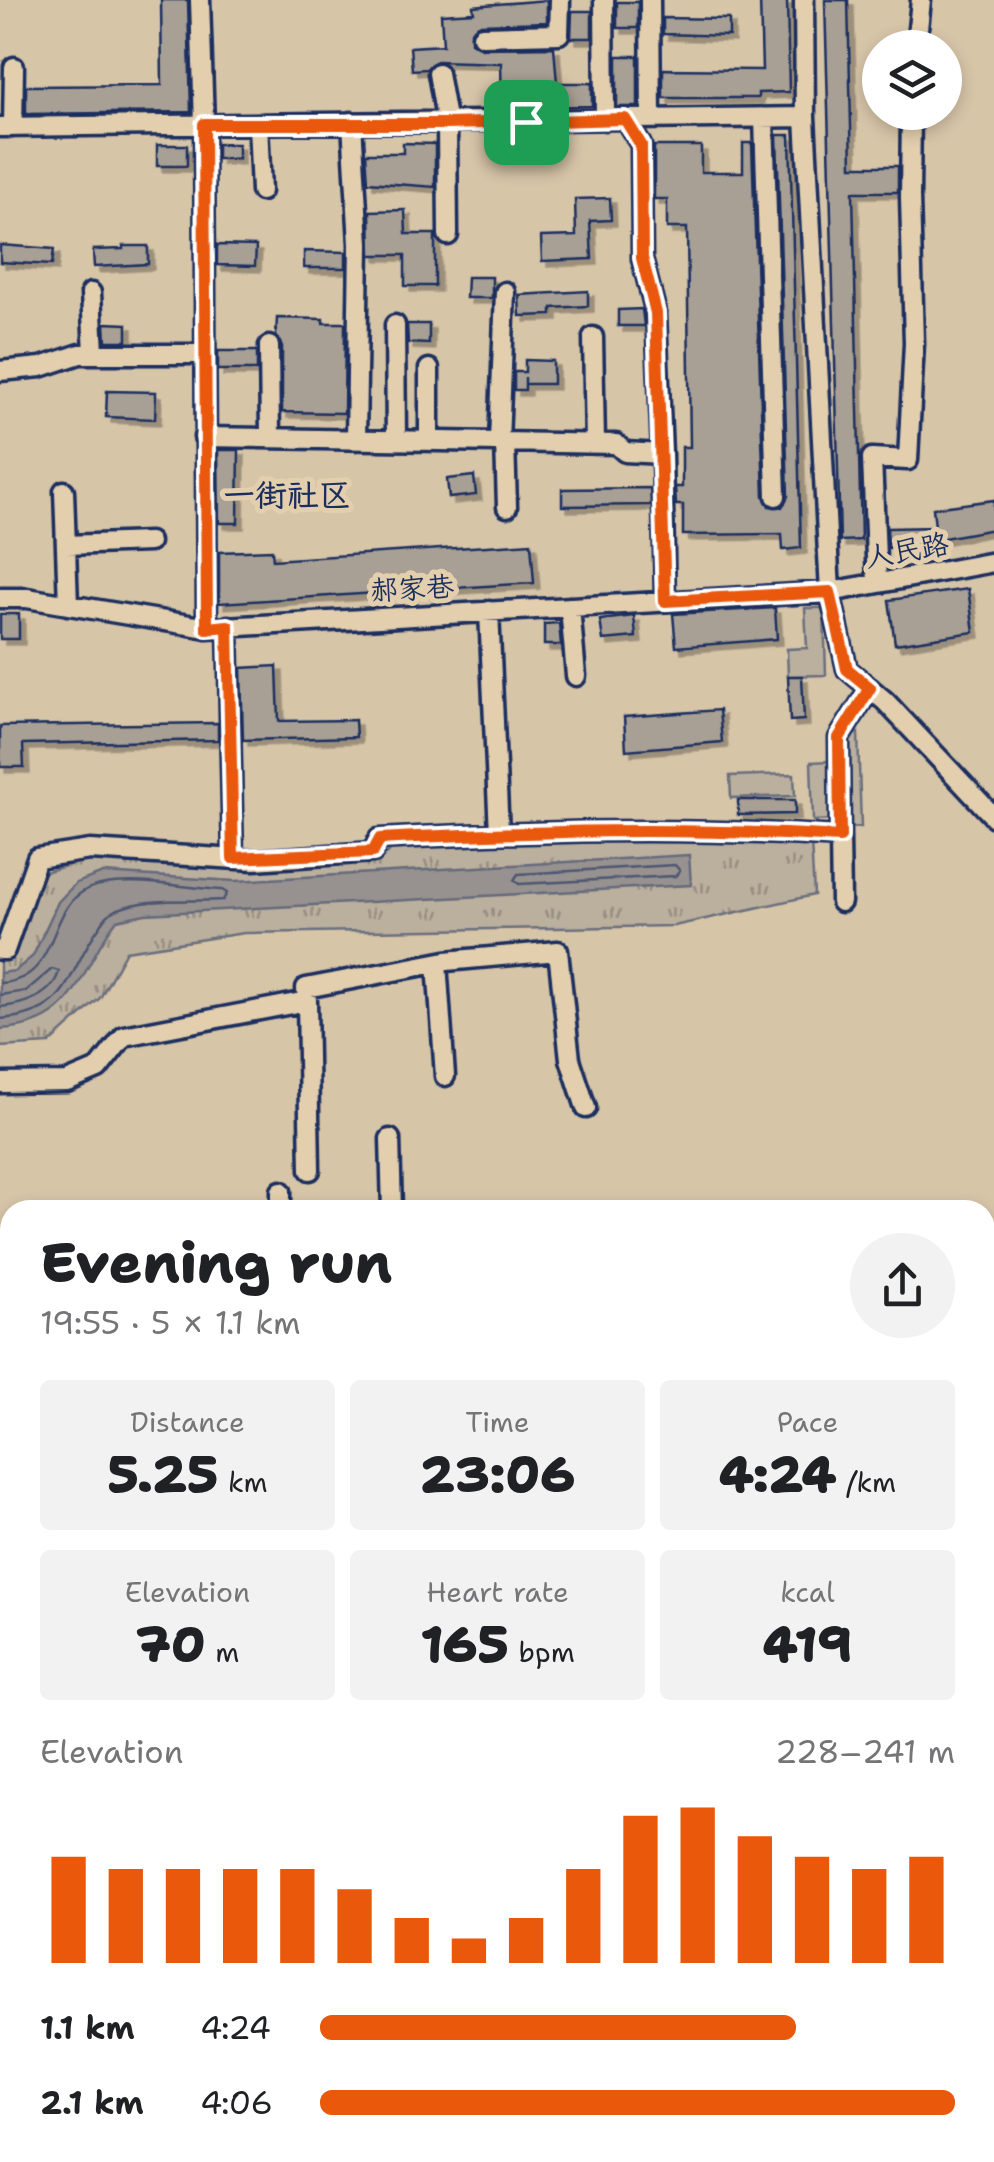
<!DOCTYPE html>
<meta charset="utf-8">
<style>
body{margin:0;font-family:"Shantell Sans","LXGW WenKai TC",sans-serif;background:#f2f2f2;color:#202124;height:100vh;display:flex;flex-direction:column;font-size:38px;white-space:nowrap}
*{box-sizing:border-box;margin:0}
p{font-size:32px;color:#757577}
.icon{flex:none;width:55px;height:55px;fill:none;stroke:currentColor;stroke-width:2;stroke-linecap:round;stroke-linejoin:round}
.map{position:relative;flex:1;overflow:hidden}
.drawer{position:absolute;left:0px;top:1200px;width:995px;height:962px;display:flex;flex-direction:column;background:#fff;border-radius:30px 30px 0 0;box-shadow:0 5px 15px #0003}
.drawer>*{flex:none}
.fabs{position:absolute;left:862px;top:30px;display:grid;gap:20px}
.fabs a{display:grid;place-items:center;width:100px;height:100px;border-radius:50%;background:#fff;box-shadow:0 5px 15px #0003;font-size:50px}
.pin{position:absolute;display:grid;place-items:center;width:85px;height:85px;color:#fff;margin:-42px;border-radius:20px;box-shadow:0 5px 15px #0006}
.round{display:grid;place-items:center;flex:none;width:105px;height:105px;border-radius:52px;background:#f2f2f2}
.head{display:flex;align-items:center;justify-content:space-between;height:170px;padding:0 40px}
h1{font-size:55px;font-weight:800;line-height:75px}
.stats{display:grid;grid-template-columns:repeat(3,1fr);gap:15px;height:170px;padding:10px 40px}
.stats div{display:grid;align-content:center;border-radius:10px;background:#f2f2f2;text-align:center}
.stats b{font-size:50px;font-weight:800}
.stats small{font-size:28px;font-weight:400}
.stats p{font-size:28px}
.chart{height:280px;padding:20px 40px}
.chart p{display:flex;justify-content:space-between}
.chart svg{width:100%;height:180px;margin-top:10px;stroke:#ea580c;stroke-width:6}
ul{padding:0 40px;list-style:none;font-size:32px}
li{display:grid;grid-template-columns:160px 120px 1fr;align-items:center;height:75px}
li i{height:25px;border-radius:12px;background:#ea580c}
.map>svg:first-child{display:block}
.grass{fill:#bbaf9d;stroke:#6b6f7e;stroke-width:2.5}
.park{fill:url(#park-tufts);stroke:#6b6f7e;stroke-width:2.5}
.water{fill:#97928f;stroke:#656a7b;stroke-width:2.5}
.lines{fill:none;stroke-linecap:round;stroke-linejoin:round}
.shore{stroke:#4d5772;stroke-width:2.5}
.building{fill:#a8a095;stroke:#1b2f5e;stroke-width:2.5;filter:url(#shadow)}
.minor-casing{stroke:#1b2f5e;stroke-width:25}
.major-casing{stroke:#1b2f5e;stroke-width:30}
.minor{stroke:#e3cfad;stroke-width:18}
.major{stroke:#e3cfad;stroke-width:22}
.route-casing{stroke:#fff;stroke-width:20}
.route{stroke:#ea580c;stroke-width:12}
.labels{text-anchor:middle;stroke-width:10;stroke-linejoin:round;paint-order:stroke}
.street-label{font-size:28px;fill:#1b2f5e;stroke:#e3cfad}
.quarter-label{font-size:32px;font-weight:bold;fill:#1b2f5e;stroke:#e3cfad}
</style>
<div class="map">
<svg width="994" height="2162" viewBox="0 0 994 2162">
<defs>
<pattern id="park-tufts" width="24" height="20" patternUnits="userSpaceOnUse" patternTransform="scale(2.5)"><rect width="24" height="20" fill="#bbaf9d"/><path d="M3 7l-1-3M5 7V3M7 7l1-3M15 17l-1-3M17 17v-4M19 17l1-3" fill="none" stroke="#978f83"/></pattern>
<filter id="shadow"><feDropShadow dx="5.5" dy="5.5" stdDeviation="0" flood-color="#0004"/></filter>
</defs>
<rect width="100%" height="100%" fill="#d7c5a8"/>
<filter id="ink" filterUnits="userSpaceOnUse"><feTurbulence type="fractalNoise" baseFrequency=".01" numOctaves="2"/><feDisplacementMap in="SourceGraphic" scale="20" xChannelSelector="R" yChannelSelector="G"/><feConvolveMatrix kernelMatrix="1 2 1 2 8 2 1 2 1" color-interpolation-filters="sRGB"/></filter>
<g filter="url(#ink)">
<path class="grass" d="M 805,608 L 824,608 L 826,675 L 788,676 L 787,649 L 807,648 Z
M 858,733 L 861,827 L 848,828 L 845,737 Z
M 830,761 L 833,820 L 813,821 L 811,762 Z
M 794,774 L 795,796 L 731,798 L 730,776 Z"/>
<path class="park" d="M 558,837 L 811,842 L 814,895 L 674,926 L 244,933 L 126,951 L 100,998 L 49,1044 L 0,1047 L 0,960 L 4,959 L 41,873 L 87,860 L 238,864 L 387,854 L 394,845 Z"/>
<path class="water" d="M 689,855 L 691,885 L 145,914 L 117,920 C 77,971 79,1025 0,1029 L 0,973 L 15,971 L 33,956 L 58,902 L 76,883 L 103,873 L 235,881 Z"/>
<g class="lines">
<path class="shore" d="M 675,865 L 680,871 L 675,876 L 519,884 L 514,880 L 518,874 Z
M 0,983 C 60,980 45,913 84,891 C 115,873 186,888 222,890 L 227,893 L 223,900 C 189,902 147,897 116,910 C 108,913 104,920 100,926 C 65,973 73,1014 0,1019
M 0,995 L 26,991 L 52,969 L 59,971 C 53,996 23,1005 0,1007"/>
</g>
<path class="building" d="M 161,0 L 188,0 L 191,112 L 26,114 L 26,86 L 162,85 Z
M 547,0 L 547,22 L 481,24 L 471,31 L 471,42 L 482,48 L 554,47 L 557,83 L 592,83 L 592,106 L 502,107 L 501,63 L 437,61 L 426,69 L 412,70 L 410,47 L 443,45 L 441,14 L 474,12 L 473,6 Z
M 760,0 L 787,0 L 789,92 L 758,93 L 758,98 L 663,98 L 663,69 L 762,70 Z
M 825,0 L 848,0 L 852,166 L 898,166 L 898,192 L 853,192 L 861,540 L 840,541 Z
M 617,2 L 638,2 L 638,28 L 617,28 Z
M 572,11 L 592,11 L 592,38 L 571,38 Z
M 663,18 L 729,19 L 729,36 L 663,34 Z
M 617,56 L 638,56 L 638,107 L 617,107 Z
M 777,135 L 790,135 L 801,548 L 783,550 L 782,534 L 683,535 L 683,505 L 676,505 L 675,487 L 682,487 L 682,447 L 690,447 L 687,228 L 667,228 L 667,199 L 654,199 L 654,146 L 701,146 L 701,172 L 743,172 L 743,143 L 752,143 L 764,496 L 769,506 L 782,507 L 788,496 Z
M 403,143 L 435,144 L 435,187 L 368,182 L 366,153 L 403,153 Z
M 217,144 L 238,144 L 238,159 L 217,159 Z
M 157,145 L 187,145 L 187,166 L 157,166 Z
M 610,198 L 611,220 L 590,221 L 592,259 L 542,261 L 541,237 L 576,236 L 575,199 Z
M 405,210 L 406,234 L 435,234 L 435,286 L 405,286 L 405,255 L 371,255 L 370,211 Z
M 0,245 L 54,249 L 52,265 L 0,262 Z
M 217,245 L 256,246 L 255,266 L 217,265 Z
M 123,246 L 148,246 L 148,264 L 94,267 L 93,250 L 123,249 Z
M 304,251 L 346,252 L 346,268 L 304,268 Z
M 467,277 L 492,277 L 492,298 L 466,298 Z
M 588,291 L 588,306 L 552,308 L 552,315 L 520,316 L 519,295 Z
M 642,309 L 644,326 L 618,326 L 618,310 Z
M 277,318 L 323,319 L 323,323 L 345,323 L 344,413 L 282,412 L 282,346 L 276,336 Z
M 105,323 L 127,324 L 127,341 L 106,341 Z
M 407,324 L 429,324 L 429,344 L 408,343 Z
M 218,351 L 257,351 L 257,370 L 218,370 Z
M 525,360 L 553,361 L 553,384 L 525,384 L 525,377 L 525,390 L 514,390 L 514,372 L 525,372 Z
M 107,391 L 156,392 L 155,419 L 106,417 Z
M 218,450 L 239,450 L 238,523 L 219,523 Z
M 474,476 L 476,495 L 449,498 L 447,479 Z
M 650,488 L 651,505 L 562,506 L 562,489 Z
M 994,500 L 994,529 L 888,548 L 887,528 L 935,527 L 933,508 Z
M 531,543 L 534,583 L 219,603 L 219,552 L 272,550 L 273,560 Z
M 968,589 L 974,632 L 895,644 L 889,600 Z
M 775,608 L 777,639 L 676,647 L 673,614 Z
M 0,614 L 19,614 L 19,639 L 0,639 Z
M 634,616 L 636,637 L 603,640 L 600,620 Z
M 559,623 L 561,645 L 544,645 L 544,624 Z
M 277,666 L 279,721 L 355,720 L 356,737 L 243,740 L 241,668 Z
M 788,676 L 802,676 L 804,720 L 790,721 Z
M 719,710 L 722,742 L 626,750 L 624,717 Z
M 218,723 L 218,740 L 23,744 L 24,767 L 0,767 L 0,726 Z
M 738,800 L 795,800 L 795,814 L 738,815 Z"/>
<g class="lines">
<g class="minor-casing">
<path id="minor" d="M 200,0 L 204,124 L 207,628
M 604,0 L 605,120
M 650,0 L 651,119
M 804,0 L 805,117 L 830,592 L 847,669 L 885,701 L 994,817
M 482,36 L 559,34 L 560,0
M 916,48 L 921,0
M 438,73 L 447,124 L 448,235
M 764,118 L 776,496
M 625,119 L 641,145 L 642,259 L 656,313 L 662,454
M 352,122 L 359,244 L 356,440
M 258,124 L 261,191
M 0,127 L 805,117
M 13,127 L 14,67
M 91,293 L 94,353
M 395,325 L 396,440
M 593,337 L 595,444
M 269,346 L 270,438
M 429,369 L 429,441
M 0,371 L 41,367 L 80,354 L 204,354
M 204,437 L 499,442 L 505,292
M 499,442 L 616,444 L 625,452 L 662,454 L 665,601
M 505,442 L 507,507
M 64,491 L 68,605
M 66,545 L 149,542
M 877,583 L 872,458 L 908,460 L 914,343 L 910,197 L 911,112
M 0,598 L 27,598 L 207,628 L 830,592 L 994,562
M 570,607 L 576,676
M 489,611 L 499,833
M 228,626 L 233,858
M 840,837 L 841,902
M 0,950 L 5,950 L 37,858 L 90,850 L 254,860 L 373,852 L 379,839 C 533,831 686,827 840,837 L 839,738 L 870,688
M 437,963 L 445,1076
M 307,1001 L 310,1170
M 0,1083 L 67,1082 L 98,1069 L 124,1036 L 307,1001 L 306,988 L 446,961 L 558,951 L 570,1059 L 586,1108
M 390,1139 L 392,1210
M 281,1191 L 281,1210
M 0,1335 L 10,1334
M 0,1786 L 10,1784
M 0,1878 L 10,1876
M 202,2152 L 207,2162
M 527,2152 L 528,2162
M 662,2152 L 664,2162
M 915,2152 L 916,2162"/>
</g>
<g class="major-casing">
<path id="major" d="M 0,1899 L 10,1907
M 985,2009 L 994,2009
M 985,2031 L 994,2031
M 0,2042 L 10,2033"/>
</g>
<use href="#minor" class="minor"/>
<use href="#major" class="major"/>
</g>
</g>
<g class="lines" filter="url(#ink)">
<g class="route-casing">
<path id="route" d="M 625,119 L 641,145 L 642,258 L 656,313 L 665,601 L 830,592 L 847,669 L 870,688 L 839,738 L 840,837 C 686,827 533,831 380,839 L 373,852 L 233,858 L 228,626 L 207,628 L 204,124 L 447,124 Z"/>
</g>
<use href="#route" class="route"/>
</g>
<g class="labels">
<g class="street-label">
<text transform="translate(907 550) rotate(-10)" y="10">人民路</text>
<text transform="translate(412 588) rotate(-3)" y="10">郝家巷</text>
</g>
<g class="quarter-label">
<text x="287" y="506">一街社区</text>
</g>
</g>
</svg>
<div class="fabs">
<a><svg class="icon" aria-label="layers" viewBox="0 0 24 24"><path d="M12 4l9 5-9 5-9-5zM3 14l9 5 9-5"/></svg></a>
</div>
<div class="pin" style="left:526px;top:122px;background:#1e9e55"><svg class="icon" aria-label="arrive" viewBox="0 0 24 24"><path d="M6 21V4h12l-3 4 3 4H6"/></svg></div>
<section class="drawer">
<div class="head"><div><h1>Evening run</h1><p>19:55 · 5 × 1.1 km</p></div><a class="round"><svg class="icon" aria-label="share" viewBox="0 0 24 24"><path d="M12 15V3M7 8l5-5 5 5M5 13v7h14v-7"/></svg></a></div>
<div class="stats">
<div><p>Distance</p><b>5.25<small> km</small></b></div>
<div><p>Time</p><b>23:06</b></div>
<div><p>Pace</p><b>4:24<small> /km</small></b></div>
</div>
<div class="stats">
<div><p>Elevation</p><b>70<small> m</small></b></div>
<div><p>Heart rate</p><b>165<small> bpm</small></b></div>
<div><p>kcal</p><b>419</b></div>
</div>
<div class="chart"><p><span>Elevation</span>228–241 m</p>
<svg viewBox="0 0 160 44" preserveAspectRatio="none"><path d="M5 44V18M15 44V21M25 44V21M35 44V21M45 44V21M55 44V26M65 44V33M75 44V38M85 44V33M95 44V21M105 44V8M115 44V6M125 44V13M135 44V18M145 44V21M155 44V18"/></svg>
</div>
<ul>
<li><b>1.1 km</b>4:24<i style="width:75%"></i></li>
<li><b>2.1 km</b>4:06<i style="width:100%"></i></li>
</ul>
</section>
</div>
